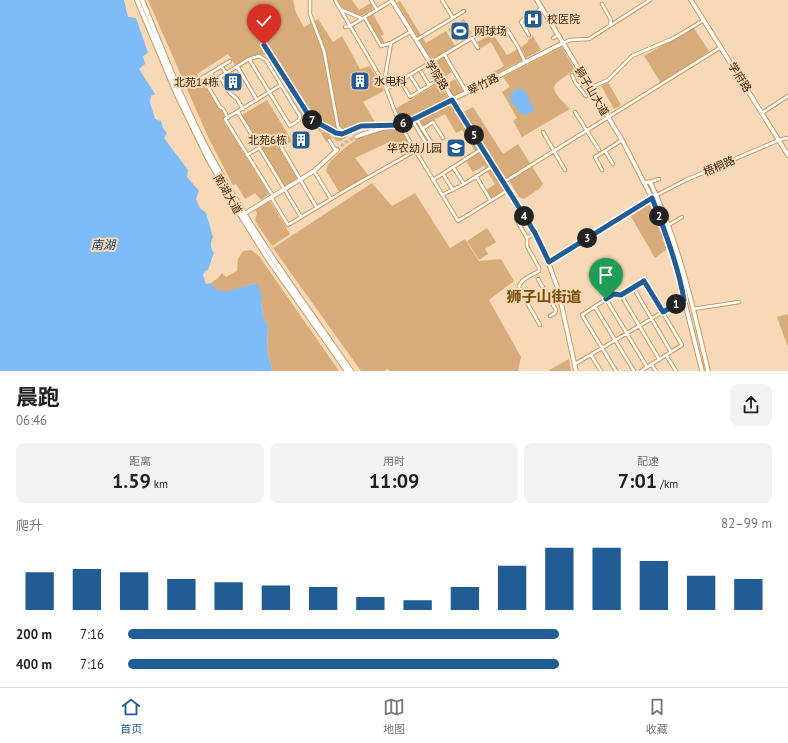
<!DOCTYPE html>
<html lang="zh">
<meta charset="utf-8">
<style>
body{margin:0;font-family:"PT Sans","Noto Sans SC",sans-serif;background:#f2f2f2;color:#202124;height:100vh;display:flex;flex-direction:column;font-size:15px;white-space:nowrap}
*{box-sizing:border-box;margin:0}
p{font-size:13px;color:#757577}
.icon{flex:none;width:22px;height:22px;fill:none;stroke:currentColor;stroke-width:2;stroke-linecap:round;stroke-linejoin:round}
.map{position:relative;height:371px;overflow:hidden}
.drawer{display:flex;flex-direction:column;background:#fff;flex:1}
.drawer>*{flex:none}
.pin{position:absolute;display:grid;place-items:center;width:34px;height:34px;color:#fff;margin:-41px -17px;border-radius:50% 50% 50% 0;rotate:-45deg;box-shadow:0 0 4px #0007}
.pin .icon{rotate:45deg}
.km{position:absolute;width:20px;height:20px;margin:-10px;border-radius:50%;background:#222;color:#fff;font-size:11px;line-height:20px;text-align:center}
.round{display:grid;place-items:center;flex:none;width:42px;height:42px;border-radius:8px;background:#f2f2f2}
.head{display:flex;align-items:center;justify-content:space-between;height:68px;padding:0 16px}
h1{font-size:22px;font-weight:700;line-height:30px}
.figures{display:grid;grid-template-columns:repeat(3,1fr);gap:6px;height:68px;padding:4px 16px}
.figures div{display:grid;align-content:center;border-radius:8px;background:#f2f2f2;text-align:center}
.figures b{font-size:20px;font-weight:700}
.figures small{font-size:11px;font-weight:400}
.figures p{font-size:11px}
.chart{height:112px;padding:8px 16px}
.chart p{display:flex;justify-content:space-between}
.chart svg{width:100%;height:72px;margin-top:4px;stroke:#215d94;stroke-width:6}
ul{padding:0 16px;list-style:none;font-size:13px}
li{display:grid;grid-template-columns:64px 48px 1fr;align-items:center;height:30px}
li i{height:10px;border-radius:5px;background:#215d94}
.dock{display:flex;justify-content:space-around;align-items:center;height:56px;border-top:1px solid #e0e0e0;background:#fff;font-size:11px;color:#757577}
.dock a{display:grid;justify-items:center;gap:2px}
.dock .active{color:#215d94}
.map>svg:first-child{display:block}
.green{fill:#d8ac7a}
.water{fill:#7dbbf9}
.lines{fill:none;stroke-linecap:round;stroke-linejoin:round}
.minor-tunnel{stroke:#d1b595;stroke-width:2.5;stroke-dasharray:2.5 1;stroke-linecap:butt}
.tertiary-tunnel{stroke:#d1b595;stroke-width:3.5;stroke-dasharray:3.5 2;stroke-linecap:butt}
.minor-casing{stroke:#c89860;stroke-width:4.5}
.tertiary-casing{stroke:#c89860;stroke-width:5.5}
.primary-casing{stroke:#c89860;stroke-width:6}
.minor{stroke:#fff;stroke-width:2.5}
.tertiary{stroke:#fff;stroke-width:3.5}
.primary{stroke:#fff;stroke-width:4}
.route-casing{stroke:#fff;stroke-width:8}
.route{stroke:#215d94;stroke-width:5}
.labels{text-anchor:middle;stroke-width:4;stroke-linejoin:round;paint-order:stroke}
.poi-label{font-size:11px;fill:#39250e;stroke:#f7d9b7;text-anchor:start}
.street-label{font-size:11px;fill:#39250e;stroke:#f7d9b7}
.water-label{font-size:12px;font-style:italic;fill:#144068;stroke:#f7d9b7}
.district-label{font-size:15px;font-weight:bold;fill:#774b0c;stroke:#f7d9b7}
</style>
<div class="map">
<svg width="788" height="371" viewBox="0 0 788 371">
<rect width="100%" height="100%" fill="#f7d9b7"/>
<path class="green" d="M 148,0 L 293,0 L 296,13 L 304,27 L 318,19 L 333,42 L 342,36 L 360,69 L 370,66 L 384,91 L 363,102 L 375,122 L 354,132 L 341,141 L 336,141 L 328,131 L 332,138 L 326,142 L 321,133 L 327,129 L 320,132 L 312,121 L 308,124 L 267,56 C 254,51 247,59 236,66 L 228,54 L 197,74 L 205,86 L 207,86 L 219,108 L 222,109 L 227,117 L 223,120 L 269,194 L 261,200 L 255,193 L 245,199 L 236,184 L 233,185 L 209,139 Z
M 337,0 L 352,0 L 359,10 L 371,3 L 373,7 L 372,10 L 361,16 L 342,8 Z
M 400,1 L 426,43 L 446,31 L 455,46 L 431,60 L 397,3 Z
M 373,14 L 384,34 L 381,36 L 385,43 L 381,43 L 367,18 Z
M 464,19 L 472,33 L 456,42 L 448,29 Z
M 693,27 L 709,51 L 690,65 L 661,83 L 644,56 Z
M 493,34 L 507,55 L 518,49 L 523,60 L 496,74 L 494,72 L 504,66 L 491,42 L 481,48 L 477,42 Z
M 533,36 L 541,50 L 526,58 L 521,47 L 528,42 L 528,40 Z
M 562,47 L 575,70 C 549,87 547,86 570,109 L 522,137 L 513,121 L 517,118 L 502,92 L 510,87 L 503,77 Z
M 443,57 L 452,72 L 442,78 L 433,63 Z
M 455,79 L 464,93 L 453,98 L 445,85 Z
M 608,82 L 621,105 L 614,109 L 601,86 Z
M 439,83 L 449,99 L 400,122 L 395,109 Z
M 267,100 L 292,141 L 280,149 L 298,180 L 285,188 L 242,115 Z
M 451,103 L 505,189 L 491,198 L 486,190 L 495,184 L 484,166 L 473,172 L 466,161 L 477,154 L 462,130 L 456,133 L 445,114 L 423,126 L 419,119 Z
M 473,107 L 503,154 L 518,144 L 543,184 L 539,189 L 524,199 L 519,197 L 510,182 L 501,176 L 462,113 Z
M 401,127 L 414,149 L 402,156 L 387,143 L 355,158 L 369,176 L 340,193 L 326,171 C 327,163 333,159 338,154 C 361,133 372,132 401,127 Z
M 372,183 L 392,206 L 415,193 L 450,248 L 465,239 L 479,261 L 501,259 L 514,281 L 489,300 L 521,357 L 518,371 L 390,371 L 387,369 L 385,371 L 361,371 L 273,248 Z
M 270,201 L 290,234 L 272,246 L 255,221 L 257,213 L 255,210 Z
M 649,203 L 661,231 L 667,249 L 655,258 L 630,215 Z
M 487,228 L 496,242 L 485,249 L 488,254 L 479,260 L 467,241 Z
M 251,250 L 259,256 L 339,371 L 271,371 L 272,369 L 267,351 L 268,326 L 263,316 L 261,301 L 255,283 L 229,292 L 215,290 L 211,283 L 218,278 L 222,273 L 226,277 L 237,271 L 238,259 L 243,251 Z
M 788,314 L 788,347 L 777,317 Z
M 569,359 L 571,371 L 549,371 L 549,370 Z"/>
<path class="water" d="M 0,0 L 124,0 L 128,17 L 136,18 L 148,53 L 143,56 L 145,64 L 139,69 L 155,94 L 151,96 L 150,102 L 155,119 L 161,121 L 163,128 L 167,133 L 164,138 L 188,170 L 187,177 L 199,191 L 196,199 L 200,208 L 206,213 L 213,237 C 210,243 210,247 214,253 L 208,270 L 205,271 L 203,275 L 206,284 L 211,283 L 216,290 L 229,291 L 256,283 L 259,287 L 262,298 L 261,301 L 263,316 L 268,326 L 267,351 L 272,369 L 271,371 L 0,371 Z
M 520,88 L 523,89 L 529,97 L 529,101 L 535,110 L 525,115 L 521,114 L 511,101 L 510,94 Z"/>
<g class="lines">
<path class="minor-tunnel" d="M 523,20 L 530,16"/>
<path class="tertiary-tunnel" d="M 337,150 L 346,142 L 356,137"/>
<g class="minor-casing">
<path id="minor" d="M 310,0 L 310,14 L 324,51 L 338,127 L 341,130 L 346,132
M 335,0 L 383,82
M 371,0 L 377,10
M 602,4 L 611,20 L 610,26
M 340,9 L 361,18
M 530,16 L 542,8
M 365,18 L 381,46 L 391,43
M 453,18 L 464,11
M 523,20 L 521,22 L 529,35
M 345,27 L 350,26 L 393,0
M 507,29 L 518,47 L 525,62
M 410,32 L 391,43 L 384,83 L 400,125 L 458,221 L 508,190
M 553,38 L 559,35
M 416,40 L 453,18 L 442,0
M 563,43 L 570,40 L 589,39 L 650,0
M 264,45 L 311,119 L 336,133 L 342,134 L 361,126 L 391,125
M 444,54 L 467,93
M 221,66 L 226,73
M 237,66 L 257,100
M 421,72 L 429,85
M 211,73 L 215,80
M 572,75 L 575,82 L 586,96
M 220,77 L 230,93 L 237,99 L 243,109
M 411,77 L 420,91
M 202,78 L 230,61
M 402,83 L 410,97 L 440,79
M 578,86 L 586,81
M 590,88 L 608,80 L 632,56 L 674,38 L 704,20
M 386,89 L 472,38 L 478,48
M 238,112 L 301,217
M 575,112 L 599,150
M 762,113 L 788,96
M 228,118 L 223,109 L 220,107 L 207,85 L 249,59 L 259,56 L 266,60 L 300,116 L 299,120 L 290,126 L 249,59
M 416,118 L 432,144
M 412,120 L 429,148
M 422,129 L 433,122 L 443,138
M 543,132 L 565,170
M 274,135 L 317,208
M 329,140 L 336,151
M 247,155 L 259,148
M 613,164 L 605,151 L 622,140
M 453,167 L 464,184
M 602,170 L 595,157 L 605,151
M 314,171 L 331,199
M 443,174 L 453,190
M 476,176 L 491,201
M 433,180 L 483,148
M 504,182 L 721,47
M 650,182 L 659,179
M 442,195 L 464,184 L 493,166
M 273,196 L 225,119 L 281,85
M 655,196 L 686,180 L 779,140 L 788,138
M 271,197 L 288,225 L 346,190 L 415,151
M 523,215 L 516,219 L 527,238 L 535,233
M 669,225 L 682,217
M 527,238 L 527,246 L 539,268 L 539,271 C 532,275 518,280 519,289 L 540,325
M 538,279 L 556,310 L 555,313 L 550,316
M 633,287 L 671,352
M 621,295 L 659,359
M 540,299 L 558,289
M 606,299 L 647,367
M 595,307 L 634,371
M 693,309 L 739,302
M 591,355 L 601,371
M 666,355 L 676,371
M 575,364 L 683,300
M 651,364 L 656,371
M 616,371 L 582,315 L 614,294 L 621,295 L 644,281 L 682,345 L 641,371"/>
</g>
<g class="tertiary-casing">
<path id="tertiary" d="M 537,0 L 622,140 L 652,198 L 659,215 L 675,263 L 702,371
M 691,0 L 788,155
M 392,1 L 517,203 L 544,251 L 558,289 L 576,371
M 356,137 C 375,129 396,126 416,118 L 563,43
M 644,183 L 650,182 C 679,242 693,307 708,371
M 244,214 L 314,171 L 337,150
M 549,262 L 652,198"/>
</g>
<g class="primary-casing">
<path id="primary" d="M 137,0 L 177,95 L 208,159 L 241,216 L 268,259 L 347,371
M 142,0 C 164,53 184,107 212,158 C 252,233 303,301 351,371"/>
</g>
<use href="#minor" class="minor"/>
<use href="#tertiary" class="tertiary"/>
<use href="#primary" class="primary"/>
</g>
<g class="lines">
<g class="route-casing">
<path id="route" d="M 264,45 L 311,119 L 336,133 L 342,134 L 361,126 L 400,125 L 416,118 L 452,100 L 535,233 L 549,262 L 652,198 C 664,228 679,268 684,300 L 663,312 L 644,281 L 621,295 L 614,294 L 606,299"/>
</g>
<use href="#route" class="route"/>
</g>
<defs>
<g id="hospital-square" transform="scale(1)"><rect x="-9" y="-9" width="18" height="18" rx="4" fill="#215d94" stroke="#f7d9b7"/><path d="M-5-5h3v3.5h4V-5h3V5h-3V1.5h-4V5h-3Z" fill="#fff"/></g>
<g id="stadium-square" transform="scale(1)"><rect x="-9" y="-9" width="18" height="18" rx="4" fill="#215d94" stroke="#f7d9b7"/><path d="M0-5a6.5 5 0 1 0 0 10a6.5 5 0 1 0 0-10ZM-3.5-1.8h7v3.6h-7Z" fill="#fff"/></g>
<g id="building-square" transform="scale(1)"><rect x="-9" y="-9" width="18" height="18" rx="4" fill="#215d94" stroke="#f7d9b7"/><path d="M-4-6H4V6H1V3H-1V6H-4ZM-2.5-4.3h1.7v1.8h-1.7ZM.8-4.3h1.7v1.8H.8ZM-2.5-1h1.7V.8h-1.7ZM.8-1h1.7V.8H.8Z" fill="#fff"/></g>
<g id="school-square" transform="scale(1)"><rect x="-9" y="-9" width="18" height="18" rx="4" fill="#215d94" stroke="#f7d9b7"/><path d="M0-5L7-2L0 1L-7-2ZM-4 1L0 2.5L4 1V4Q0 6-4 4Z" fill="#fff"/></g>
</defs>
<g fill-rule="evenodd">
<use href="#hospital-square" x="533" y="19"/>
<use href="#stadium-square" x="460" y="31"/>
<use href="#building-square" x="360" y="81"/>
<use href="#building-square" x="233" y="82"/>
<use href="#building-square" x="301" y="140"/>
<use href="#school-square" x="456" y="148"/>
</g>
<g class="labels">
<g class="poi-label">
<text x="547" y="23">校医院</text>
<text x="474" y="35">网球场</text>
<text x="374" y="85">水电科</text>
<text x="219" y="86" text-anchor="end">北苑14栋</text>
<text x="287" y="144" text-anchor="end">北苑6栋</text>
<text x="442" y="152" text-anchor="end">华农幼儿园</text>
</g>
<g class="street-label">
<text transform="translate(437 75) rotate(58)" y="4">学院路</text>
<text transform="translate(740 77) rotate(58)" y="4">学府路</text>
<text transform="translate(483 84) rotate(-27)" y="4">翠竹路</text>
<text transform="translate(592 91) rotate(59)" y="4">狮子山大道</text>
<text transform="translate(719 166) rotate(-24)" y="4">梧桐路</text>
<text transform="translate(228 194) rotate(60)" y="4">南湖大道</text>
</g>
<g class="water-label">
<text x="103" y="249">南湖</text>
</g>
<g class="district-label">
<text x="544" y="302">狮子山街道</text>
</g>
</g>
</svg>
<div class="pin" style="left:606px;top:299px;background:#1e9e55"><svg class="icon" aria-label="arrive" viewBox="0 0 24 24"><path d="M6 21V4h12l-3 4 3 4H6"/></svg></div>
<div class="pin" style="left:264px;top:45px;background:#d93025"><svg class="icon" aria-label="check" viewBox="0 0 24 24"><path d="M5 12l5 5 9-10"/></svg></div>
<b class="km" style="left:676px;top:304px">1</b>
<b class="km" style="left:659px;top:216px">2</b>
<b class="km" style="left:587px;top:238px">3</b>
<b class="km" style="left:524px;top:216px">4</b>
<b class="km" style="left:474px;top:135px">5</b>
<b class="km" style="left:403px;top:123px">6</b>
<b class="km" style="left:312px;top:120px">7</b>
</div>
<section class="drawer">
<div class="head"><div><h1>晨跑</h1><p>06:46</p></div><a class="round"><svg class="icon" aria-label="share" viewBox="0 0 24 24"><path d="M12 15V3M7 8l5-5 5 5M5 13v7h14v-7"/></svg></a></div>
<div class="figures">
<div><p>距离</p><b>1.59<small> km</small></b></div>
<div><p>用时</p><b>11:09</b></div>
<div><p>配速</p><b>7:01<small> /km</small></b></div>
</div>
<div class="chart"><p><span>爬升</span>82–99 m</p>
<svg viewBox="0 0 160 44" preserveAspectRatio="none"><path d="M5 44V21M15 44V19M25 44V21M35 44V25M45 44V27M55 44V29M65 44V30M75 44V36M85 44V38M95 44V30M105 44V17M115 44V6M125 44V6M135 44V14M145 44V23M155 44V25"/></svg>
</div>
<ul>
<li><b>200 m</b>7:16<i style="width:67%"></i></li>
<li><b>400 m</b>7:16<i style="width:67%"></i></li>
</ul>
</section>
<nav class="dock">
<a class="active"><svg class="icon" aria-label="home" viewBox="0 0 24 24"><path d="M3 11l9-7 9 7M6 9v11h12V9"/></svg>首页</a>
<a><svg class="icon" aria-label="map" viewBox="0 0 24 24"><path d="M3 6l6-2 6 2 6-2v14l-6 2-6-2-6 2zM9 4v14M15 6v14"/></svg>地图</a>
<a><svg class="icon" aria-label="saved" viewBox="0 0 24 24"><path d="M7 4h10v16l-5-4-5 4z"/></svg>收藏</a>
</nav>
